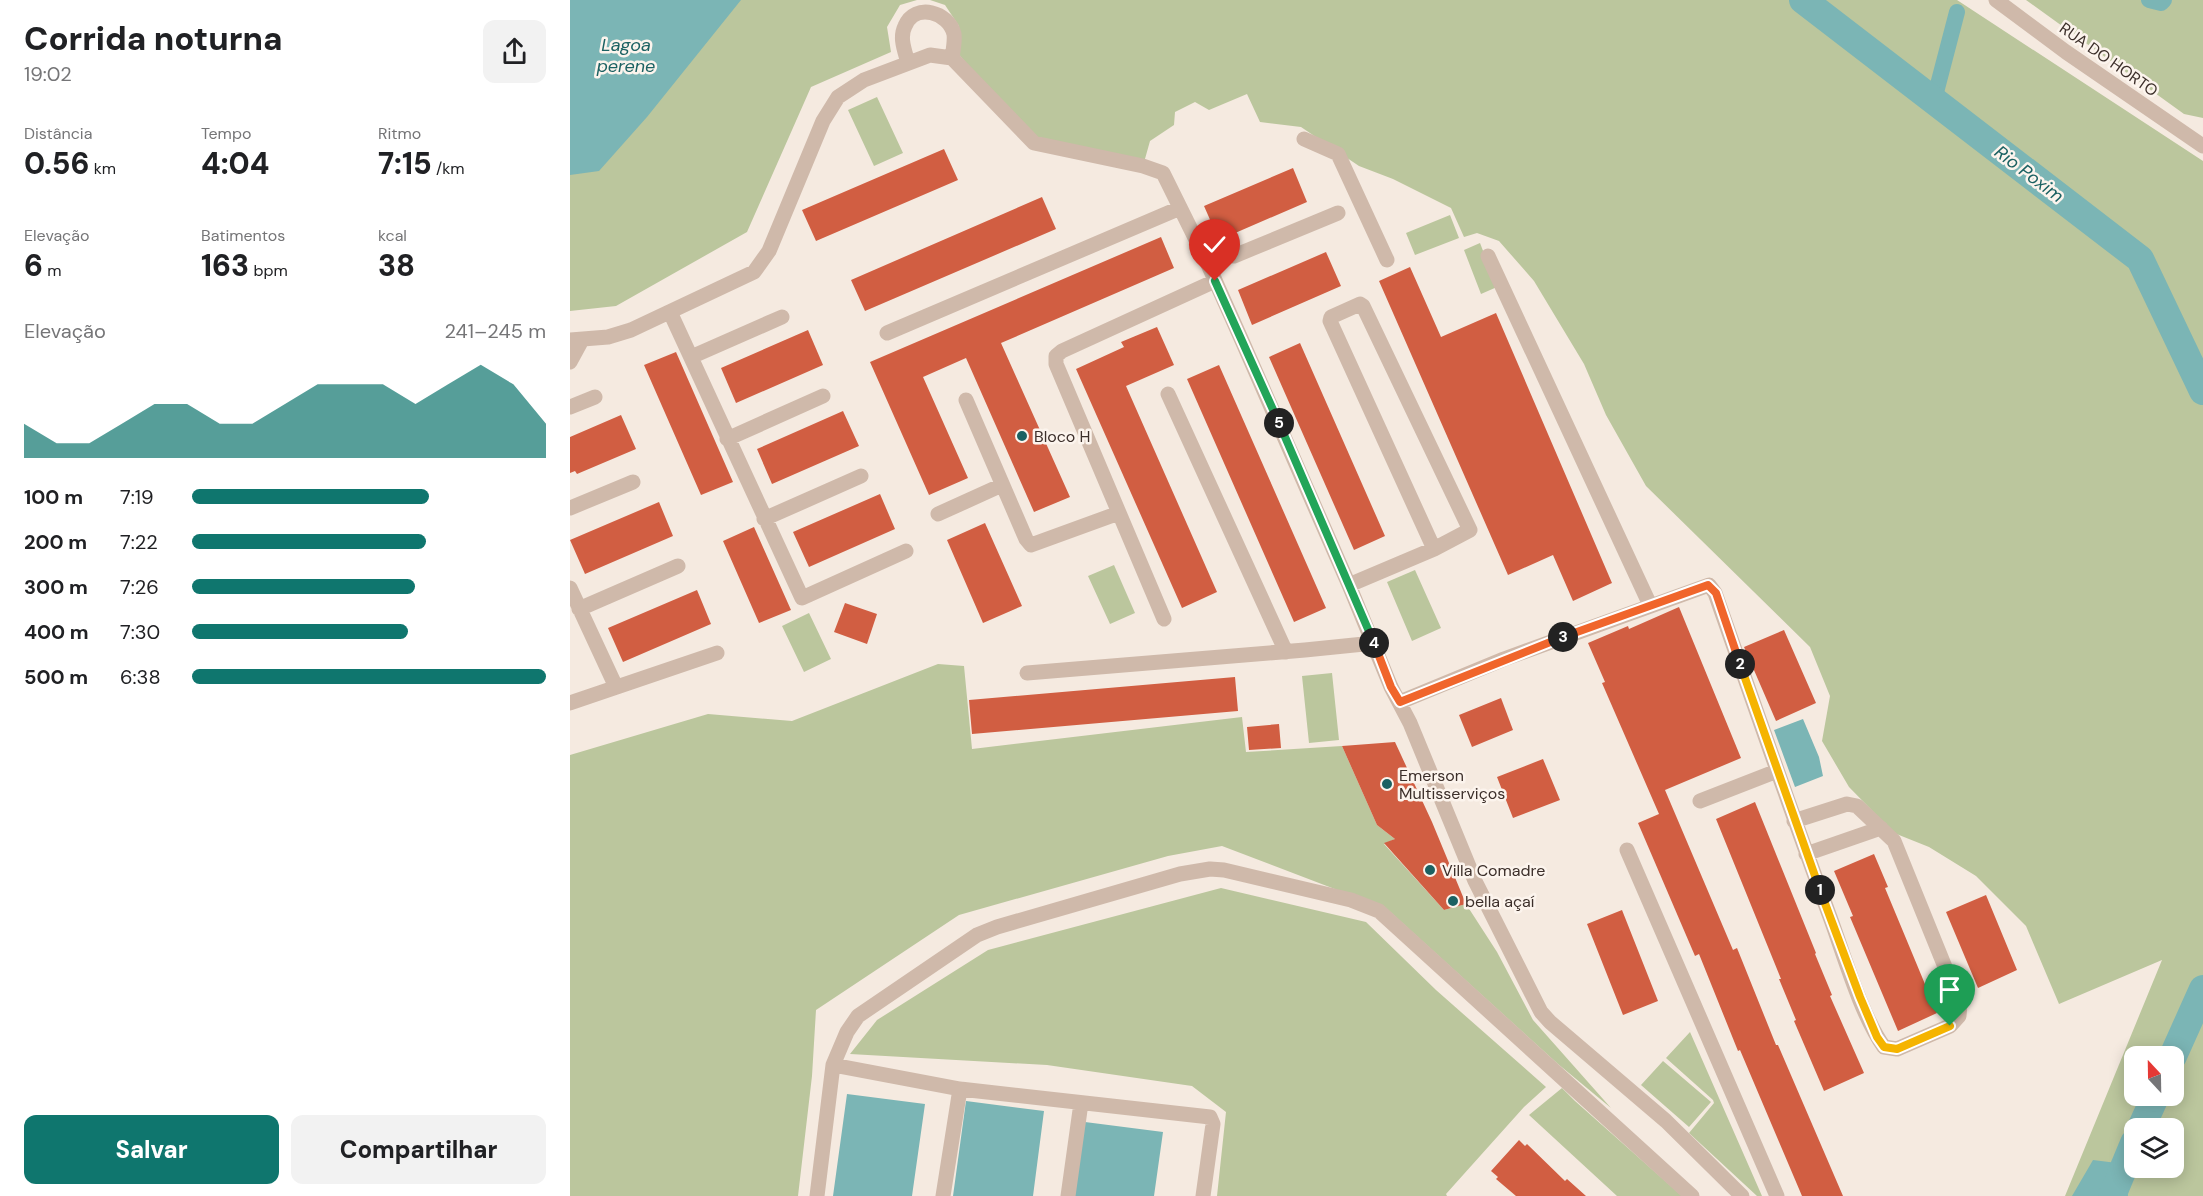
<!DOCTYPE html>
<html lang="pt">
<meta charset="utf-8">
<style>
body{margin:0;font-family:"DM Sans",sans-serif;background:#f2f2f2;color:#202124;height:100vh;display:flex;flex-direction:column;font-size:22px;white-space:nowrap}
*{box-sizing:border-box;margin:0}
p{font-size:20px;color:#757577}
.icon{flex:none;width:33px;height:33px;fill:none;stroke:currentColor;stroke-width:2;stroke-linecap:round;stroke-linejoin:round}
.map{position:relative;flex:1;overflow:hidden}
.details{display:flex;flex-direction:column;background:#fff;width:570px}
.details>*{flex:none}
.needle{width:39px;rotate:338deg}
.controls{position:absolute;left:1554px;top:1046px;display:grid;gap:12px}
.controls a{display:grid;place-items:center;width:60px;height:60px;border-radius:12px;background:#fff;box-shadow:0 3px 15px #0003;font-size:30px}
.pin{position:absolute;display:grid;place-items:center;width:51px;height:51px;color:#fff;margin:-62px -26px;border-radius:50% 50% 50% 0;rotate:-45deg;box-shadow:0 0 6px #0007}
.pin .icon{rotate:45deg}
.km{position:absolute;width:30px;height:30px;margin:-15px;border-radius:50%;background:#222;color:#fff;font-size:16px;line-height:30px;text-align:center}
.round{display:grid;place-items:center;flex:none;width:63px;height:63px;border-radius:12px;background:#f2f2f2}
.head{display:flex;align-items:center;justify-content:space-between;height:102px;padding:0 24px}
h1{font-size:33px;font-weight:800;line-height:45px}
.figures{display:grid;grid-template-columns:repeat(3,1fr);gap:9px;height:102px;padding:6px 24px}
.figures div{display:grid;align-content:center}
.figures b{font-size:30px;font-weight:800}
.figures small{font-size:16px;font-weight:400}
.figures p{font-size:16px}
.chart{height:168px;padding:12px 24px}
.chart p{display:flex;justify-content:space-between}
.chart svg{width:100%;height:108px;margin-top:6px;fill:#0f766e;opacity:.7}
.primary-button{display:flex;gap:12px;margin-top:auto;padding:12px 24px}
.primary-button a{flex:1;height:69px;border-radius:12px;background:#0f766e;color:#fff;font-size:24px;font-weight:800;line-height:69px;text-align:center}
.primary-button a+a{background:#f2f2f2;color:#202124}
ul{padding:0 24px;list-style:none;font-size:20px}
li{display:grid;grid-template-columns:96px 72px 1fr;align-items:center;height:45px}
li i{height:15px;border-radius:8px;background:#0f766e}
main{display:flex;flex:1;min-height:0}
.map>svg:first-child{display:block}
.green{fill:#bbc69d;fill-rule:evenodd}
.water{fill:#7bb5b5}
.lines{fill:none;stroke-linecap:round;stroke-linejoin:round}
.canal{stroke:#7bb5b5;stroke-width:16}
.river{stroke:#7bb5b5;stroke-width:28}
.building{fill:#d15e42}
.minor{stroke:#cfb9aa;stroke-width:15}
.split-1-casing{stroke:#fff;stroke-width:12}
.split-2-casing{stroke:#fff;stroke-width:12}
.split-3-casing{stroke:#fff;stroke-width:12}
.split-4-casing{stroke:#fff;stroke-width:12}
.split-5-casing{stroke:#fff;stroke-width:12}
.split-6-casing{stroke:#fff;stroke-width:12}
.split-1{stroke:#f5b400;stroke-width:8}
.split-2{stroke:#f5b400;stroke-width:8}
.split-3{stroke:#f0652b;stroke-width:8}
.split-4{stroke:#f0652b;stroke-width:8}
.split-5{stroke:#22a559;stroke-width:8}
.split-6{stroke:#22a559;stroke-width:8}
.poi-dot{fill:#1b6162;stroke:#fcf4ed;stroke-width:2}
.labels{text-anchor:middle;stroke-width:5;stroke-linejoin:round;paint-order:stroke}
.street-label{font-size:16px;fill:#3c2f2a;stroke:#fcf4ed}
.poi-label{font-size:16px;fill:#3c2f2a;stroke:#fcf4ed;text-anchor:start}
.water-label{font-size:18px;font-style:italic;fill:#1b6162;stroke:#fcf4ed}
</style>
<main>
<section class="details">
<div class="head"><div><h1>Corrida noturna</h1><p>19:02</p></div><a class="round"><svg class="icon" aria-label="share" viewBox="0 0 24 24"><path d="M12 15V3M7 8l5-5 5 5M5 13v7h14v-7"/></svg></a></div>
<div class="figures">
<div><p>Distância</p><b>0.56<small> km</small></b></div>
<div><p>Tempo</p><b>4:04</b></div>
<div><p>Ritmo</p><b>7:15<small> /km</small></b></div>
</div>
<div class="figures">
<div><p>Elevação</p><b>6<small> m</small></b></div>
<div><p>Batimentos</p><b>163<small> bpm</small></b></div>
<div><p>kcal</p><b>38</b></div>
</div>
<div class="chart"><p><span>Elevação</span>241–245 m</p>
<svg viewBox="0 0 160 44" preserveAspectRatio="none"><path d="M0 44V30L10 38L20 38L30 30L40 22L50 22L60 30L70 30L80 22L90 14L100 14L110 14L120 22L130 14L140 6L150 14L160 30V44z"/></svg>
</div>
<ul>
<li><b>100 m</b>7:19<i style="width:67%"></i></li>
<li><b>200 m</b>7:22<i style="width:66%"></i></li>
<li><b>300 m</b>7:26<i style="width:63%"></i></li>
<li><b>400 m</b>7:30<i style="width:61%"></i></li>
<li><b>500 m</b>6:38<i style="width:100%"></i></li>
</ul>
<div class="primary-button"><a>Salvar</a><a>Compartilhar</a></div>
</section>
<div class="map">
<svg width="1633" height="1196" viewBox="0 0 1633 1196">
<rect width="100%" height="100%" fill="#f5eae0"/>
<path class="green" d="M 0,0 L 347,0 L 330,5 L 317,27 L 321,52 L 241,87 L 177,232 L 46,306 L 0,311 Z
M 360,0 L 1387,0 L 1633,161 L 1633,1196 L 1495,1196 L 1592,960 L 1489,1004 L 1456,926 L 1406,876 L 1359,847 L 1324,833 L 1279,787 L 1252,741 L 1260,696 L 1240,647 L 1076,486 L 1036,415 L 1014,364 L 964,281 L 929,241 L 907,233 L 894,237 L 881,208 L 823,179 L 789,166 L 731,127 L 690,122 L 677,94 L 639,110 L 625,102 L 605,112 L 604,125 L 580,141 L 573,166 L 454,134 L 387,52 L 389,26 L 375,5 ZM 1564,1056 L 1604,1056 L 1604,1095 L 1564,1095 ZM 1564,1128 L 1604,1128 L 1604,1167 L 1564,1167 Z
M 1456,0 L 1633,0 L 1633,118 L 1614,114 Z
M 307,97 L 333,153 L 304,166 L 278,110 Z
M 880,215 L 889,238 L 845,255 L 836,233 Z
M 910,243 L 927,287 L 911,294 L 894,250 Z
M 544,565 L 565,613 L 540,624 L 518,576 Z
M 845,570 L 871,628 L 842,641 L 817,582 Z
M 239,613 L 261,659 L 234,672 L 212,626 Z
M 368,664 L 394,666 L 402,749 L 672,717 L 676,752 L 772,746 L 807,825 L 825,839 L 814,844 L 874,910 L 896,904 L 927,952 L 963,1020 L 1041,1108 L 988,1064 L 817,909 L 652,846 L 598,856 L 389,915 L 246,1010 L 242,1076 L 228,1196 L 0,1196 L 0,755 L 138,714 L 222,721 Z
M 762,673 L 769,740 L 739,743 L 732,676 Z
M 651,888 L 796,922 L 866,990 L 976,1087 L 954,1107 L 876,1194 L 877,1196 L 647,1196 L 656,1112 L 622,1086 L 477,1065 L 280,1054 L 307,1020 L 418,950 Z
M 1120,1032 L 1192,1196 L 1187,1196 L 1119,1133 L 1144,1103 L 1143,1100 L 1096,1058 Z
M 1093,1061 L 1141,1102 L 1119,1127 L 1071,1085 Z
M 992,1088 L 1005,1101 L 1112,1196 L 1047,1196 L 959,1115 Z"/>
<path class="water" d="M 0,0 L 171,0 L 77,117 L 29,171 L 0,175 Z
M 1233,719 L 1249,757 L 1253,776 L 1225,787 L 1204,730 Z
M 277,1094 L 355,1104 L 342,1196 L 263,1196 Z
M 396,1101 L 474,1111 L 463,1196 L 383,1196 Z
M 515,1122 L 593,1132 L 584,1196 L 504,1196 Z
M 1523,1160 L 1555,1164 L 1558,1196 L 1502,1196 Z"/>
<g class="lines">
<path class="canal" d="M 1579,0 L 1591,3 L 1594,0
M 1364,100 L 1387,12"/>
<path class="river" d="M 1233,0 L 1570,259 L 1633,391
M 1603,1056 L 1633,989
M 1571,1128 L 1586,1095
M 1542,1196 L 1564,1143"/>
</g>
<path class="building" d="M 374,149 L 388,180 L 246,241 L 232,210 Z
M 723,168 L 737,202 L 649,240 L 634,206 Z
M 472,197 L 486,229 L 295,311 L 281,280 Z
M 591,237 L 604,268 L 431,343 L 500,497 L 464,512 L 396,358 L 353,377 L 398,478 L 359,495 L 300,362 Z
M 756,252 L 771,286 L 682,325 L 668,290 Z
M 840,267 L 871,337 L 926,313 L 1042,583 L 1003,601 L 983,555 L 938,575 L 809,281 Z
M 587,327 L 604,365 L 556,386 L 647,592 L 612,608 L 506,369 L 554,347 L 551,342 Z
M 238,330 L 253,365 L 166,403 L 151,368 Z
M 730,343 L 815,536 L 784,550 L 699,357 Z
M 106,352 L 163,482 L 131,495 L 74,365 Z
M 649,365 L 756,608 L 724,622 L 617,379 Z
M 273,411 L 289,446 L 202,484 L 187,449 Z
M 51,415 L 66,449 L 7,474 L 5,471 L 0,473 L 0,437 Z
M 310,494 L 325,529 L 239,567 L 223,532 Z
M 89,502 L 103,536 L 15,574 L 0,540 Z
M 415,523 L 452,606 L 413,623 L 377,540 Z
M 184,527 L 221,610 L 189,623 L 153,541 Z
M 127,590 L 141,624 L 53,662 L 38,628 Z
M 275,603 L 307,614 L 297,644 L 264,632 Z
M 1109,607 L 1171,758 L 1095,790 L 1163,950 L 1167,948 L 1206,1045 L 1208,1045 L 1273,1196 L 1232,1196 L 1170,1050 L 1168,1051 L 1129,954 L 1125,956 L 1068,823 L 1089,814 L 1032,683 L 1035,682 L 1018,643 L 1058,626 L 1059,629 Z
M 1214,630 L 1246,703 L 1206,721 L 1174,647 Z
M 665,677 L 668,711 L 402,734 L 399,700 Z
M 931,698 L 943,730 L 902,747 L 889,715 Z
M 709,724 L 711,748 L 679,750 L 677,727 Z
M 825,742 L 862,822 L 896,904 L 874,910 L 814,843 L 825,839 L 807,825 L 772,746 Z
M 973,759 L 990,800 L 943,818 L 927,777 Z
M 1185,802 L 1246,953 L 1245,954 L 1262,995 L 1260,996 L 1294,1073 L 1254,1091 L 1224,1021 L 1226,1020 L 1209,979 L 1211,979 L 1146,819 Z
M 1304,854 L 1318,887 L 1315,888 L 1367,1013 L 1328,1031 L 1280,917 L 1283,916 L 1264,871 Z
M 1416,895 L 1447,970 L 1408,988 L 1376,912 Z
M 1052,910 L 1088,1001 L 1053,1015 L 1017,924 Z
M 949,1140 L 955,1146 L 957,1144 L 995,1181 L 997,1179 L 1016,1196 L 946,1196 L 926,1179 L 928,1177 L 921,1171 Z"/>
<g class="lines">
<path class="minor" d="M 1426,0 L 1496,52 L 1633,146
M 338,63 C 335,51 329,38 335,26 C 345,2 379,12 384,34 C 385,41 383,51 382,58
M 734,139 L 768,154 L 817,260
M 664,256 L 768,213
M 918,256 L 1080,605
M 100,312 L 232,598 L 336,551
M 317,333 L 610,208
M 0,340 L 38,337 L 61,330 L 184,272 L 199,251 L 253,121 L 268,97 L 294,80 L 360,55 L 382,58 L 464,143 L 573,166 L 593,173 L 636,260 L 673,343 L 779,585 L 821,687 L 840,723 L 905,881 L 971,1012 L 980,1022 L 1096,1121 L 1172,1196
M 121,357 L 212,317
M 0,362 L 12,340
M 598,394 L 716,652
M 396,400 L 456,539 L 461,545 L 549,513
M 0,407 L 25,397
M 157,439 L 253,396
M 0,508 L 63,482
M 368,514 L 432,485
M 194,519 L 291,476
M 779,585 L 864,549 L 900,530 L 793,306 L 790,304 L 761,317 L 760,321 L 864,549
M 0,588 L 46,687
M 9,609 L 108,566
M 594,619 L 486,364 L 486,356 L 492,351 L 645,281
M 457,673 L 735,650 L 804,643
M 830,702 L 934,659 L 1139,585 L 1145,593 C 1183,701 1220,809 1260,917 C 1274,955 1291,1015 1314,1047 L 1327,1049 L 1380,1026 L 1389,1016 L 1390,1004 L 1324,841 L 1287,806 L 1277,804 L 1224,821
M 0,703 L 147,653
M 1130,801 L 1207,771
M 1057,850 L 1207,1196
M 1236,854 L 1311,828
M 263,1065 L 390,1089 L 640,1117 L 643,1124 L 633,1196
M 247,1196 L 263,1065 L 277,1032 L 288,1016 L 407,935 L 427,927 L 610,874 L 640,869 L 654,870 L 781,900 L 809,911 L 1122,1196
M 373,1196 L 390,1089
M 498,1196 L 511,1103"/>
</g>
<g class="lines">
<g class="split-1-casing">
<path id="split-1" d="M 1250,890 L 1290,997 L 1307,1037 L 1314,1047 L 1327,1049 L 1380,1026"/>
</g>
<g class="split-2-casing">
<path id="split-2" d="M 1170,664 L 1250,890"/>
</g>
<g class="split-3-casing">
<path id="split-3" d="M 993,637 L 1138,585 L 1146,593 L 1170,664"/>
</g>
<g class="split-4-casing">
<path id="split-4" d="M 804,643 L 821,687 L 830,702 L 993,637"/>
</g>
<g class="split-5-casing">
<path id="split-5" d="M 709,423 L 804,643"/>
</g>
<g class="split-6-casing">
<path id="split-6" d="M 645,281 L 709,423"/>
</g>
<use href="#split-1" class="split-1"/>
<use href="#split-2" class="split-2"/>
<use href="#split-3" class="split-3"/>
<use href="#split-4" class="split-4"/>
<use href="#split-5" class="split-5"/>
<use href="#split-6" class="split-6"/>
</g>
<g class="poi-dot">
<circle cx="452" cy="436" r="6"/>
<circle cx="817" cy="784" r="6"/>
<circle cx="860" cy="870" r="6"/>
<circle cx="883" cy="901" r="6"/>
</g>
<g class="labels">
<g class="street-label">
<text transform="translate(1539 59) rotate(35)" y="6">RUA DO HORTO</text>
</g>
<g class="poi-label">
<text x="464" y="442">Bloco H</text>
<text x="829" y="781">Emerson<tspan x="829" dy="18">Multisserviços</tspan></text>
<text x="872" y="876">Villa Comadre</text>
<text x="895" y="907">bella açaí</text>
</g>
<g class="water-label">
<text x="56" y="51">Lagoa<tspan x="56" dy="21">perene</tspan></text>
<text transform="translate(1459 174) rotate(37)" y="6">Rio Poxim</text>
</g>
</g>
</svg>
<div class="controls">
<a><svg class="needle" viewBox="-14 -14 28 28"><path d="M0-13l5 13h-10z" fill="#e53935"/><path d="M0 13l5-13h-10z" fill="#757577"/></svg></a>
<a><svg class="icon" aria-label="layers" viewBox="0 0 24 24"><path d="M12 4l9 5-9 5-9-5zM3 14l9 5 9-5"/></svg></a>
</div>
<div class="pin" style="left:1380px;top:1026px;background:#1e9e55"><svg class="icon" aria-label="arrive" viewBox="0 0 24 24"><path d="M6 21V4h12l-3 4 3 4H6"/></svg></div>
<div class="pin" style="left:645px;top:281px;background:#d93025"><svg class="icon" aria-label="check" viewBox="0 0 24 24"><path d="M5 12l5 5 9-10"/></svg></div>
<b class="km" style="left:1250px;top:890px">1</b>
<b class="km" style="left:1170px;top:664px">2</b>
<b class="km" style="left:993px;top:637px">3</b>
<b class="km" style="left:804px;top:643px">4</b>
<b class="km" style="left:709px;top:423px">5</b>
</div>
</main>
